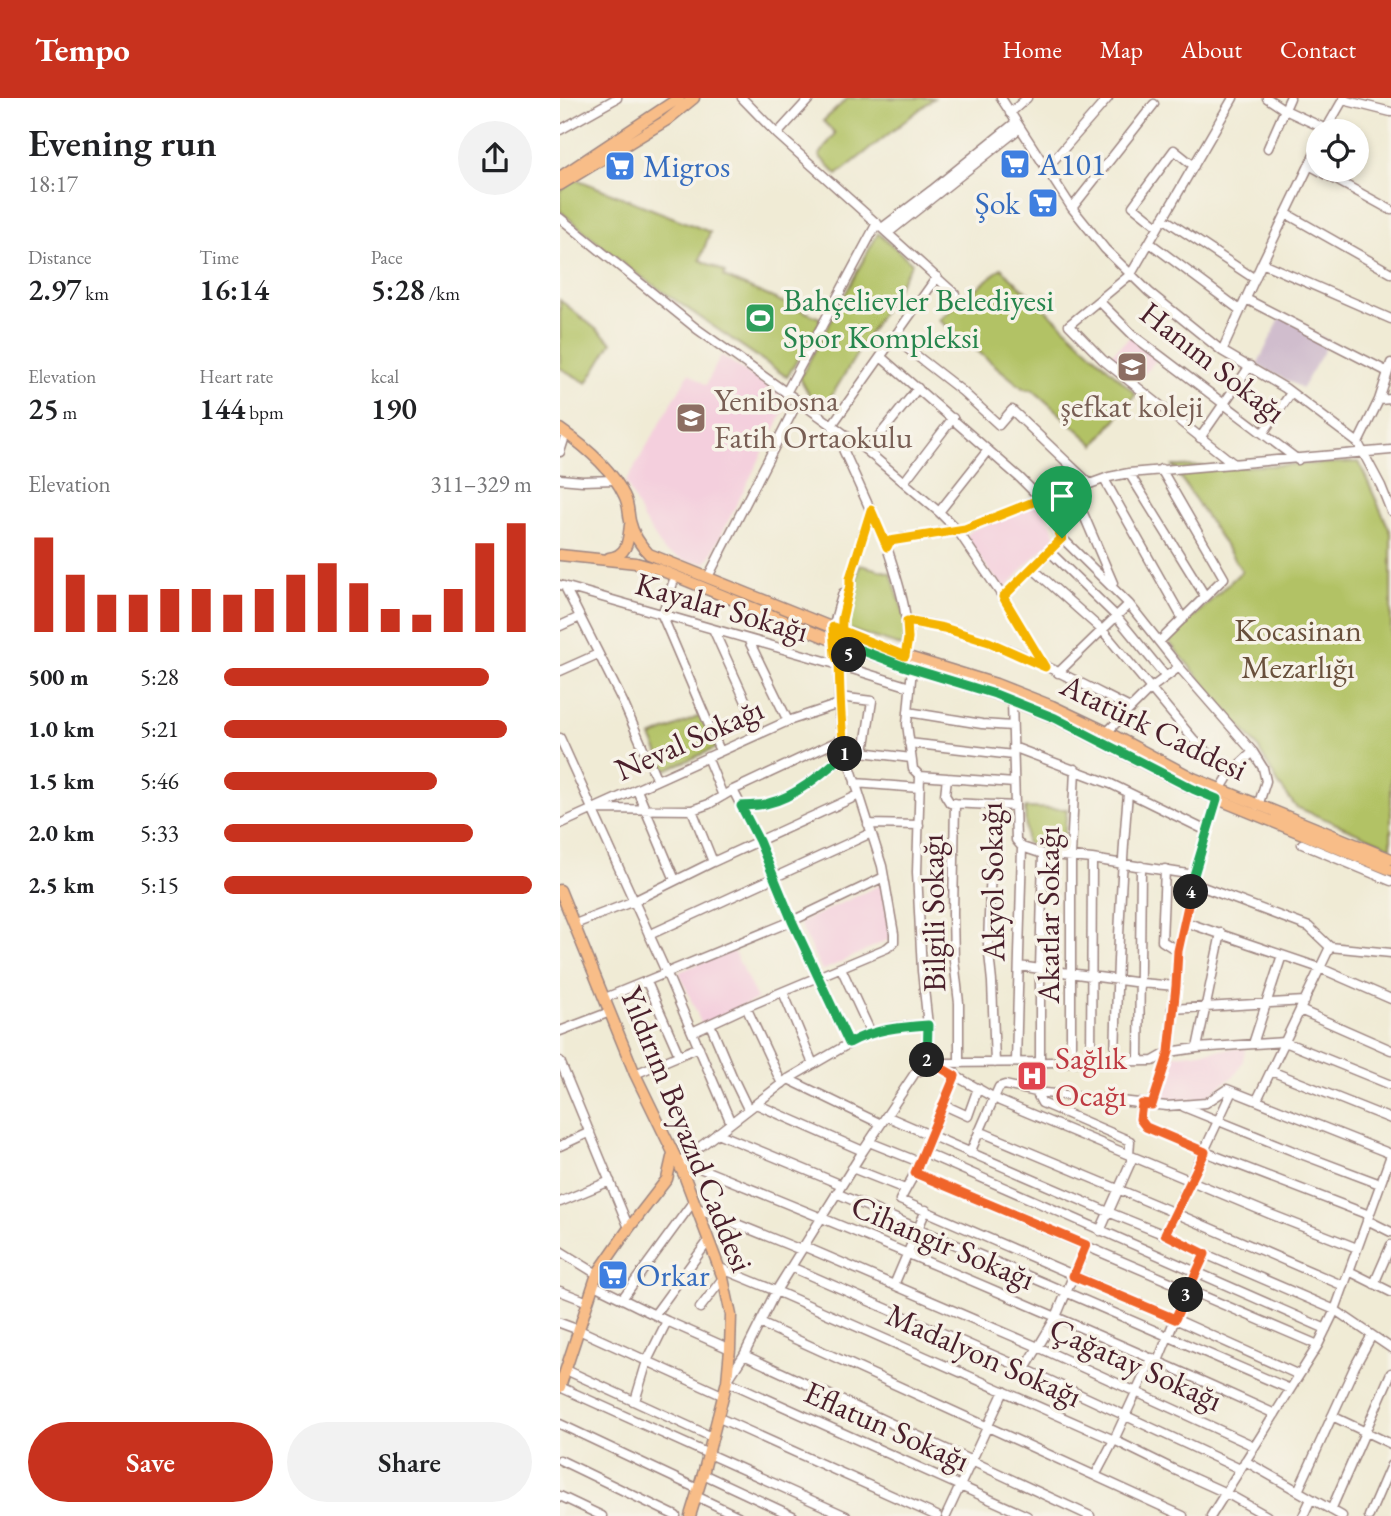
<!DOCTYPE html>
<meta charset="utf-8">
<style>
body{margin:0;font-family:"EB Garamond",serif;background:#f2f2f2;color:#202124;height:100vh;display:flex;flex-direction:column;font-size:26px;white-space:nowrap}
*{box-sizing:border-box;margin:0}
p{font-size:23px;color:#757577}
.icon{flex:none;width:38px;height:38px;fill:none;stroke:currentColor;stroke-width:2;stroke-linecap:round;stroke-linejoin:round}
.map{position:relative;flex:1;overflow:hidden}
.sheet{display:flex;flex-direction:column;background:#fff;width:560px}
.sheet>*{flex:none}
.buttons{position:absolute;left:746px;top:21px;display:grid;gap:14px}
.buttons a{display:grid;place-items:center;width:63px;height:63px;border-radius:50%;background:#fff;box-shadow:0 4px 10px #0003;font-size:35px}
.pin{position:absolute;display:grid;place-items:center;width:60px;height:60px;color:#fff;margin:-72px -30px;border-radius:50% 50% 50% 0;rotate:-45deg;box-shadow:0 0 7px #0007}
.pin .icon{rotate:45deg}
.km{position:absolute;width:35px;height:35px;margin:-18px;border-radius:50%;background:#222;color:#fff;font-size:19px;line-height:35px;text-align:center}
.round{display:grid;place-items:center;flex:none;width:74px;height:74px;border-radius:37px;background:#f2f2f2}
.overview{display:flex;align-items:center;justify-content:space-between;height:119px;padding:0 28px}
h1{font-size:38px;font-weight:600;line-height:52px}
.stats{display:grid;grid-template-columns:repeat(3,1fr);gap:10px;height:119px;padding:7px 28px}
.stats div{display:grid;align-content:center}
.stats b{font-size:30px;font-weight:600}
.stats small{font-size:19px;font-weight:400}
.stats p{font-size:19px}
.chart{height:196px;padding:14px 28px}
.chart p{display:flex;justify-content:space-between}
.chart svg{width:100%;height:126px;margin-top:7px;stroke:#c8321e;stroke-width:6}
.primary-button{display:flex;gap:14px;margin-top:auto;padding:14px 28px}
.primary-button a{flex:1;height:80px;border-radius:42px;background:#c8321e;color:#fff;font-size:28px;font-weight:600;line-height:80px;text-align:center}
.primary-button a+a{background:#f2f2f2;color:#202124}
ul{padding:0 28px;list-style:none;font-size:23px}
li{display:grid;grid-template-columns:112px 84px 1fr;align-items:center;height:52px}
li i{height:18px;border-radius:9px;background:#c8321e}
header{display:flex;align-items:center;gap:42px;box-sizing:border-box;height:98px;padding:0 35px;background:#c8321e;color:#fff}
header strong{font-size:33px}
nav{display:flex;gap:38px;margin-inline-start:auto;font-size:24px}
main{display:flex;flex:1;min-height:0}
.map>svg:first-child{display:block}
.built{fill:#f4cfdd}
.industrial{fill:#d0bdcd}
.green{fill:#b2c265;stroke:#7e7048;stroke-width:2}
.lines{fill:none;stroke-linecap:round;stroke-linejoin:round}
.minor-casing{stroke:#9d8580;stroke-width:11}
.major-casing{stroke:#9d8580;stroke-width:13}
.minor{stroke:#fff;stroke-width:8}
.major{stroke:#f8bd88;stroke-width:10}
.split-1-casing{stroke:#fff;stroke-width:14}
.split-2-casing{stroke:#fff;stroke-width:14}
.split-3-casing{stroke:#fff;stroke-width:14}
.split-4-casing{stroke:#fff;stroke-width:14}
.split-5-casing{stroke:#fff;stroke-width:14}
.split-6-casing{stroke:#fff;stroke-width:14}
.split-1{stroke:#f5b400;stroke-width:9}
.split-2{stroke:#22a559;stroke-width:9}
.split-3{stroke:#f0652b;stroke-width:9}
.split-4{stroke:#f0652b;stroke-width:9}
.split-5{stroke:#22a559;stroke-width:9}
.split-6{stroke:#f5b400;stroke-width:9}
.labels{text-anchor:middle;stroke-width:7;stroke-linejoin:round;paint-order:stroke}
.shop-label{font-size:32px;fill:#366cbe;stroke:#f7f3e8;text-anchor:start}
.leisure-label{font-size:32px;fill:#27864d;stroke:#f7f3e8;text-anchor:start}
.street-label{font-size:32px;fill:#4a1f2b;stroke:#f7f3e8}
.education-label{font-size:32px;fill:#785e54;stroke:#f7f3e8;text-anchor:start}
.park-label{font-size:32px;fill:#69503c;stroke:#f7f3e8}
.health-label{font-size:32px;fill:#be3a42;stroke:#f7f3e8;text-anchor:start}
</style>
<header>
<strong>Tempo</strong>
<nav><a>Home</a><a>Map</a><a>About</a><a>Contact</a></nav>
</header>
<main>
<section class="sheet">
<div class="overview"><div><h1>Evening run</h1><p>18:17</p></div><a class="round"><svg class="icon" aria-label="share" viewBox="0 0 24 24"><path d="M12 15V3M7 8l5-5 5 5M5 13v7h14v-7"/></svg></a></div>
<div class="stats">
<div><p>Distance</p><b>2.97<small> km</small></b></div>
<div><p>Time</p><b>16:14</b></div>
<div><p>Pace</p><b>5:28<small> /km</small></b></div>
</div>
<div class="stats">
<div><p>Elevation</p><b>25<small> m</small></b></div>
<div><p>Heart rate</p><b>144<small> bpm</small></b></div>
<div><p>kcal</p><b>190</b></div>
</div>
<div class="chart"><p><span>Elevation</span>311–329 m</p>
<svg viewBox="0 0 160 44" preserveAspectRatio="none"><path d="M5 44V11M15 44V24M25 44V31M35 44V31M45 44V29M55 44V29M65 44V31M75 44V29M85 44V24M95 44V20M105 44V27M115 44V36M125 44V38M135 44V29M145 44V13M155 44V6"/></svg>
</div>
<ul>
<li><b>500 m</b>5:28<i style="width:86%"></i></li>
<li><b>1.0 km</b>5:21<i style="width:92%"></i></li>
<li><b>1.5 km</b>5:46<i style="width:69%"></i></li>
<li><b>2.0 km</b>5:33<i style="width:81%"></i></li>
<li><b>2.5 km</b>5:15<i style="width:100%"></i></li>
</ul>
<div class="primary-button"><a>Save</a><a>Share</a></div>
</section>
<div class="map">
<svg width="831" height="1418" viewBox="0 0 831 1418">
<rect width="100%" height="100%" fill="#f7f3e8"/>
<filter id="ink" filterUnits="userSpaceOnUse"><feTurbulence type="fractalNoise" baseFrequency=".0143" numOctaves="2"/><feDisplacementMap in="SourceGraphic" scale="14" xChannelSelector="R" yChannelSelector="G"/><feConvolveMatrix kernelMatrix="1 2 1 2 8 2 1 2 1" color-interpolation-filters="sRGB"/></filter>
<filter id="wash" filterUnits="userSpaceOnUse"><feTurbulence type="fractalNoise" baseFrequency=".00686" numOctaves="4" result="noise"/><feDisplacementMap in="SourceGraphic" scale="28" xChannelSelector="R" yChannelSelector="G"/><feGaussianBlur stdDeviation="1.57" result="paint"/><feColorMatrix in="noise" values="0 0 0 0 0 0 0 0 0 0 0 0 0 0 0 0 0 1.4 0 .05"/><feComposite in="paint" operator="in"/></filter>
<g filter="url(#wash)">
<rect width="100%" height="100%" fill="#f0ebd5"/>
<path class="built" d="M 571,238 L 598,260 L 575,287 L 546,261 Z
M 161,257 L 229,303 L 149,461 L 146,465 L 127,463 L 105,454 L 83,421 L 66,384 L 129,275 L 146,287 Z
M 480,404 L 495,434 L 495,441 L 471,462 L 447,489 L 444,489 L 440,487 L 408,443 L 406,439 L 410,433 Z
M 322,786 L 332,840 L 262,873 L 239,825 Z
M 173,851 L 197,901 L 142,927 L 119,874 Z
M 686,949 L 682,965 L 676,976 L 645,1000 L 630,1001 L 616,1005 L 604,1001 L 598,993 L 608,964 L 615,957 Z"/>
<path class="industrial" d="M 721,219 L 770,243 L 742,290 L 697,267 Z"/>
<path class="green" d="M 288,0 L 374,0 L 277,77 L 259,58 L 275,35 L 263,23 Z
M 16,81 L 150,134 L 140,162 L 165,174 L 164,179 L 262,221 L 227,279 L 67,169 L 0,113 L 0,93 Z
M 318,135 L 352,165 L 263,312 L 256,309 L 240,280 Z
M 441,170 L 576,296 L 535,347 L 473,292 L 464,291 L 379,222 Z
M 0,202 L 52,244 L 27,285 L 0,270 Z
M 799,364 L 831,435 L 831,749 L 736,709 L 718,685 L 697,648 L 608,543 L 682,473 L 613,368 L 674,369 Z
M 300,467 L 331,475 L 348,529 L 344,549 L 287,531 L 287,516 Z
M 142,617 L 156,650 L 106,672 L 91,639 Z
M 465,710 L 507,711 L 503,749 L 473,749 L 466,744 Z"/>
</g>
<g filter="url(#ink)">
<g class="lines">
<g class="minor-casing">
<path id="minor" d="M 182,0 L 217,36 L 395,196
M 441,0 L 512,110 L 545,151 L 589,194 L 662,253 L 725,290 L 798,345 L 821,388 L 831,413
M 673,0 L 571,176 L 509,227 L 543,262 L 674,366
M 707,0 L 725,12 L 766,31
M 783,2 L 831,14
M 450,15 L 467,0
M 0,32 L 57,0
M 765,33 L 784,0
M 217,36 L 250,0
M 708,50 L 730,0
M 749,67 L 831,112
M 486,71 L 548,0
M 512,110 L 594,6
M 727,116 L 831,175
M 0,120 L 137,231 L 272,327 L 307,353 L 379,414 L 398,433 L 443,499 L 485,569
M 603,120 L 695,181
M 598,128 L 573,108 L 614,52 L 634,68
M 322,130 L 372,92 L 456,24
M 328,135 L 460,30
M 590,145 L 680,212
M 702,165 L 831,221
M 686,201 L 828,274
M 539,203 L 574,238 L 738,362
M 348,251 L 402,293 L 439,327 L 452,312 L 530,386
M 662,253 L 702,165 L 758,49
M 321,259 L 460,380 L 481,401 L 502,440 L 569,506 L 619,569 L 693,654 L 703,670 L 706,683 L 698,708
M 226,295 L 317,125
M 819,302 L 831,301
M 272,327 L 377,179
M 273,329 L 327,449
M 703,335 L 731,295
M 640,340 L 690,268
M 798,345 L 819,302 L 831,265
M 307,353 L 358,290
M 0,354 L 6,335
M 569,375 L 645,498
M 0,381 L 23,383 L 55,382
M 544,381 L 623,521
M 344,384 L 393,320
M 513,392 L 553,485
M 379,414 L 428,352
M 489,453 L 557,519 L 606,579
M 472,470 L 543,533 L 634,642 L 659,666 L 671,674 L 693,654
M 115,479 L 102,517 L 160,653
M 148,479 L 238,303
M 0,487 L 279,567 L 350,589
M 5,489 L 63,604 L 97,682
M 443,499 L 502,440
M 347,523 C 359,525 372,526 385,530 C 448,546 512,581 570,610
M 0,528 L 20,519
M 154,533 L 200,635
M 189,543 L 228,623
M 599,544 L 664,480 L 601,371
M 345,558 C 352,520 338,485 327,449 L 330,443 L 405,431 L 481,401 L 513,392 L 549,379 L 569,375 L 831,352
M 279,563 C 267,541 276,517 283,495
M 352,570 L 347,626 L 353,671 L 360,678 L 454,685
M 0,573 L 38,556
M 498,575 L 569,506
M 279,599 L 312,603 L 304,654
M 452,603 L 456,742 L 462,749 L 456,964
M 348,614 L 422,626 L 452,628
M 547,634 L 591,590 L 619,569
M 0,640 L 107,876 L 171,1025
M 349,645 L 453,657
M 453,649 L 551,686 L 647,733
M 285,652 L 351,660
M 147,659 L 163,698
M 360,678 L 357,774 L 362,873 L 368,927 L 367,969
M 387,680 L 385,697 L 390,705 L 455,708
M 295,685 L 360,690
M 77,692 L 115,782
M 173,692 L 199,743 L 232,823 L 289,945
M 660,692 L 671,674
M 395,705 L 393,815 L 394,862 L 399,905 L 399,965
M 434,707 L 434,740 L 430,791 L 428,846 L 432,884 L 435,965
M 181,708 C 190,707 201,708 209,705 C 236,698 265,673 286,655
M 35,711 L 132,712 L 149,706 L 173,692 L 282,641
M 132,712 L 153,764
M 0,726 L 228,623 L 279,606
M 308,726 L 359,727
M 742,746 L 831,783
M 462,749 L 483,756 L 532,761 L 634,777
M 605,771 L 602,843 L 618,853
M 632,785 L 749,829 L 770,849 L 831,855
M 625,824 L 760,870 L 831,901
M 15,826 L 74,803 L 153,764 L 299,697
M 89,837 L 311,735
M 459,868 L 581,885 L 616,888
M 281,870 L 311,935
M 87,884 L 119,957
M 223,894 L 253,966
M 45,900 L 232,823 L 324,779
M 186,909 L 222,986
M 612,911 L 745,903
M 740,912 L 831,952
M 150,926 L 172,978 L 188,1011
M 0,933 L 50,914
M 132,934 L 186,909 L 327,850 L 334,844 L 334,836 L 322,768 L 286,655 C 278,625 279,594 279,563 L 281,558 L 282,521 L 290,487 L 290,480 L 311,412
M 693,946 L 722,857
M 637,950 L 661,835
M 0,963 L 69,1130
M 511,963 L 511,758 L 515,671
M 579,963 L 581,768
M 480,964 L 480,871 L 483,756
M 531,964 L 532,761
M 555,964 C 557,874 560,784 568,695
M 376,967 L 440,1003 L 710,1116 L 797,1150
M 711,973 L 831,1021
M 75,976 L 139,949
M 228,981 L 321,1026
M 476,994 L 482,1005 L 570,1043 L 569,1057
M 697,1002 L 770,849
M 196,1006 L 303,1053
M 581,1006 L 580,1021 L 586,1029 L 645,1054 L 809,1117
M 384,1007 L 408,1018 L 418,990
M 592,1007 L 609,954 L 637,950 L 725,944 L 831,987
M 624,1009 L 738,1055 L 820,1086
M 326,1018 L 548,1114 L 605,1137 L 645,1156 L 775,1212 L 831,1250
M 419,1033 L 615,1115 L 784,1188
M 157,1035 L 282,1087
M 309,1044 L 359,1064 L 355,1075 L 340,1102 L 615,1221 L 739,1277
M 0,1048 L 30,1034
M 363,1054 L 766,1231
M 410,1055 L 434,1000 L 439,989 L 445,987 L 476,994 L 607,1008 L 646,1005 L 667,991 L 831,1056
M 362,1057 L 384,1007 L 395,975
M 122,1063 C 321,1143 519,1227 715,1316
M 119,1065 L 228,981 L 302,938 L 334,929 L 368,927
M 292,1070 L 345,1091
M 355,1075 L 758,1247
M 276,1095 L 730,1291
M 0,1104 L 50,1083
M 135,1109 L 241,1152
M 807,1122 L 831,1134
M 540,1133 L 573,1059
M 605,1137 L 672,993
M 243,1148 L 478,1249 L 694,1348
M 0,1153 L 37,1176
M 231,1169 L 465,1271 L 680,1371
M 160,1170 L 216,1193 L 554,1342 L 613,1371 L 666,1395 L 707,1418
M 789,1173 L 831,1194
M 814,1186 L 831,1147
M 34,1187 L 107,1223 L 170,1251
M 334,1187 L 366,1112
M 0,1193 L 28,1204
M 62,1201 L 133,1104
M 140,1210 L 163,1180
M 95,1216 L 149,1142
M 0,1225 L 19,1232 L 164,1298
M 200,1225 L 623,1418
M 184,1257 L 530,1418
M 598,1263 L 615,1221 L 645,1156
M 465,1271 L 496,1219 L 526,1147
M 6,1272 L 152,1339
M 0,1289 L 286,1418
M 75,1303 L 87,1263 L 107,1223
M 772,1318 L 831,1346
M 157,1319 L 377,1418
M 0,1326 L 138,1391
M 0,1362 L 116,1418
M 685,1363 L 782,1418
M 143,1376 L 233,1418
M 535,1378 L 554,1342 L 592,1260
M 738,1393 L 795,1268 L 812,1237
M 0,1398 L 42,1418
M 136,1398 L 178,1418
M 771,1412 L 831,1275
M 386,1418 L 444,1293
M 467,1418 L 167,1283 L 184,1257 L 216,1193 L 303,1053 L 355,975 L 367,969 L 383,965 L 593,963 L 609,954 L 616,888 L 618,853 L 634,777 L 657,701
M 651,1418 L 758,1247 L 775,1212 L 831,1057
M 743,1418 L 751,1401
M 809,1418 L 831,1367"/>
</g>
<g class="major-casing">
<path id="major" d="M 0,79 L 119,0
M 0,87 L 107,22 L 134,0
M 0,331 C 23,347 52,371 64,397 C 69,406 68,414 70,423 C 73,436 80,447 89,456 L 318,548 L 345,558 L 436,586 L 492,608 L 547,634 L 633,680 L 831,761
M 0,457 L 76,465 L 98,471 L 274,543 L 343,567 L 435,596 L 495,620 L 633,691 L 831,772
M 49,460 C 68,457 68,443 70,427
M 279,565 L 298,551
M 0,792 L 75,976 L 124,1077 L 163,1180 L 171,1217 L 170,1251 L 167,1283 L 143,1376 L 130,1418
M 0,1289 L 37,1176 L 69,1130 L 107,1081 L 113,1055"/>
</g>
<use href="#minor" class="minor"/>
<use href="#major" class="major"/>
</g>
</g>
<g class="lines" filter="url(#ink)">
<g class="split-1-casing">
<path id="split-1" d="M 285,656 C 280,625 280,594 279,563 L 281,558 L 282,521 L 290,487 L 290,480 L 311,412 L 327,449 L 330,443 L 405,431 L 481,401 L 502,440"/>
</g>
<g class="split-2-casing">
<path id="split-2" d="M 285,656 C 265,673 236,699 209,705 C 201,708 190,707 181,708 L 199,743 L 232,823 L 289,945 C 314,931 340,929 368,927 L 367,962"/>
</g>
<g class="split-3-casing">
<path id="split-3" d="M 367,962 L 367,969 L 376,967 L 395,978 L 355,1075 L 526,1147 L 513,1178 L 615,1221 L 626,1197"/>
</g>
<g class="split-4-casing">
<path id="split-4" d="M 626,1197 L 645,1156 L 605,1136 L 645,1054 L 586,1029 L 580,1021 L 582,1006 L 592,1007 L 609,954 L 616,888 L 618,853 L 631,794"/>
</g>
<g class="split-5-casing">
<path id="split-5" d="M 289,557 L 298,551 L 343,568 L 435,596 L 495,620 L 633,691 L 657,701 L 634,777 L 631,794"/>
</g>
<g class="split-6-casing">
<path id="split-6" d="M 289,557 L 279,565 L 275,557 L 273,529 L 345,558 L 348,541 L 347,523 L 384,530 L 429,544 L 485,569 L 443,499 L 502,440"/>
</g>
<use href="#split-1" class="split-1"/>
<use href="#split-2" class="split-2"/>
<use href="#split-3" class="split-3"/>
<use href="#split-4" class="split-4"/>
<use href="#split-5" class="split-5"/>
<use href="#split-6" class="split-6"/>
</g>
<defs>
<g id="supermarket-square" transform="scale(1.575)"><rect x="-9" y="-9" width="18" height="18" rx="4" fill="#3f7fe0" stroke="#f7f3e8"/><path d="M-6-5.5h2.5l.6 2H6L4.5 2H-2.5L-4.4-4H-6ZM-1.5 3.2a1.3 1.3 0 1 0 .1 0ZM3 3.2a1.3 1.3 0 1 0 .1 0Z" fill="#fff"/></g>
<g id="stadium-square" transform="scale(1.575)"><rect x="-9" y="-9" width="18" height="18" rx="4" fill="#2e9e5b" stroke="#f7f3e8"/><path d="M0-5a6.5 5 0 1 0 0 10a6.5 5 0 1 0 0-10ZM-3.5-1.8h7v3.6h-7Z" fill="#fff"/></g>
<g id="school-square" transform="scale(1.575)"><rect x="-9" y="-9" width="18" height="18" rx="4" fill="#8d6e63" stroke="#f7f3e8"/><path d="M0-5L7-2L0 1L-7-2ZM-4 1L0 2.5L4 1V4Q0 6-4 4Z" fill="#fff"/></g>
<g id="hospital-square" transform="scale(1.575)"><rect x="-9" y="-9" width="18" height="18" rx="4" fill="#e0444e" stroke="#f7f3e8"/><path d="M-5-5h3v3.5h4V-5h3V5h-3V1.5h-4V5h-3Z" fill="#fff"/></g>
</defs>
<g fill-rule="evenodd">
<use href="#supermarket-square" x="455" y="66"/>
<use href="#supermarket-square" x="60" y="68"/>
<use href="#supermarket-square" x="483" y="105"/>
<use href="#stadium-square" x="200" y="220"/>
<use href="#school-square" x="572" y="269"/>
<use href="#school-square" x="131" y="320"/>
<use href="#hospital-square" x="472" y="978"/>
<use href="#supermarket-square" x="53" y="1177"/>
</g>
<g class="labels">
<g class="shop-label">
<text x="478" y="77">A101</text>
<text x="83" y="79">Migros</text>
<text x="460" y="116" text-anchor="end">Şok</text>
<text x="76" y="1188">Orkar</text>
</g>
<g class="leisure-label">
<text x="223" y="213">Bahçelievler Belediyesi<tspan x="223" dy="37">Spor Kompleksi</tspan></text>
</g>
<g class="street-label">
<text transform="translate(653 264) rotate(38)" y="11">Hanım Sokağı</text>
<text transform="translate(162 509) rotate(16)" y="11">Kayalar Sokağı</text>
<text transform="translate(594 629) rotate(26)" y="11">Atatürk Caddesi</text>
<text transform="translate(129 641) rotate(-24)" y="11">Neval Sokağı</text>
<text transform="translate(432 784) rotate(-91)" y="11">Akyol Sokağı</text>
<text transform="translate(373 815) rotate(-91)" y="11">Bilgili Sokağı</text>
<text transform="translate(488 817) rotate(-90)" y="11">Akatlar Sokağı</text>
<text transform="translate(127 1031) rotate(68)" y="11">Yıldırım Beyazıd Caddesi</text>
<text transform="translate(383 1144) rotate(23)" y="11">Cihangir Sokağı</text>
<text transform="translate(424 1257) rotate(24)" y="11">Madalyon Sokağı</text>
<text transform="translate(576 1266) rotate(24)" y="11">Çağatay Sokağı</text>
<text transform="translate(327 1328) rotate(24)" y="11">Eflatun Sokağı</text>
</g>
<g class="education-label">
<text x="154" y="313">Yenibosna<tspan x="154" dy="37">Fatih Ortaokulu</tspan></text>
<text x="572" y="319" text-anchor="middle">şefkat koleji</text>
</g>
<g class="park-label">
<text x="738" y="543">Kocasinan<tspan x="738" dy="37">Mezarlığı</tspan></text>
</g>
<g class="health-label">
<text x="495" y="971">Sağlık<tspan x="495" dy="37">Ocağı</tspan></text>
</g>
</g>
</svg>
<div class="buttons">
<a><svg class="icon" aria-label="locate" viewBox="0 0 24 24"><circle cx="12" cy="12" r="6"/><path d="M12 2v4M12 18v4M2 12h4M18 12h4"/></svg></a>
</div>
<div class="pin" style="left:502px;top:440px;background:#1e9e55"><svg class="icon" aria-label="arrive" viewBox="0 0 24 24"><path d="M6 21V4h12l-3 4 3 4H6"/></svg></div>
<b class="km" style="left:285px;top:656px">1</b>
<b class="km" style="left:367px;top:962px">2</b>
<b class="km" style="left:626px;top:1197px">3</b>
<b class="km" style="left:631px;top:794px">4</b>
<b class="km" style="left:289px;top:557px">5</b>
</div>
</main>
